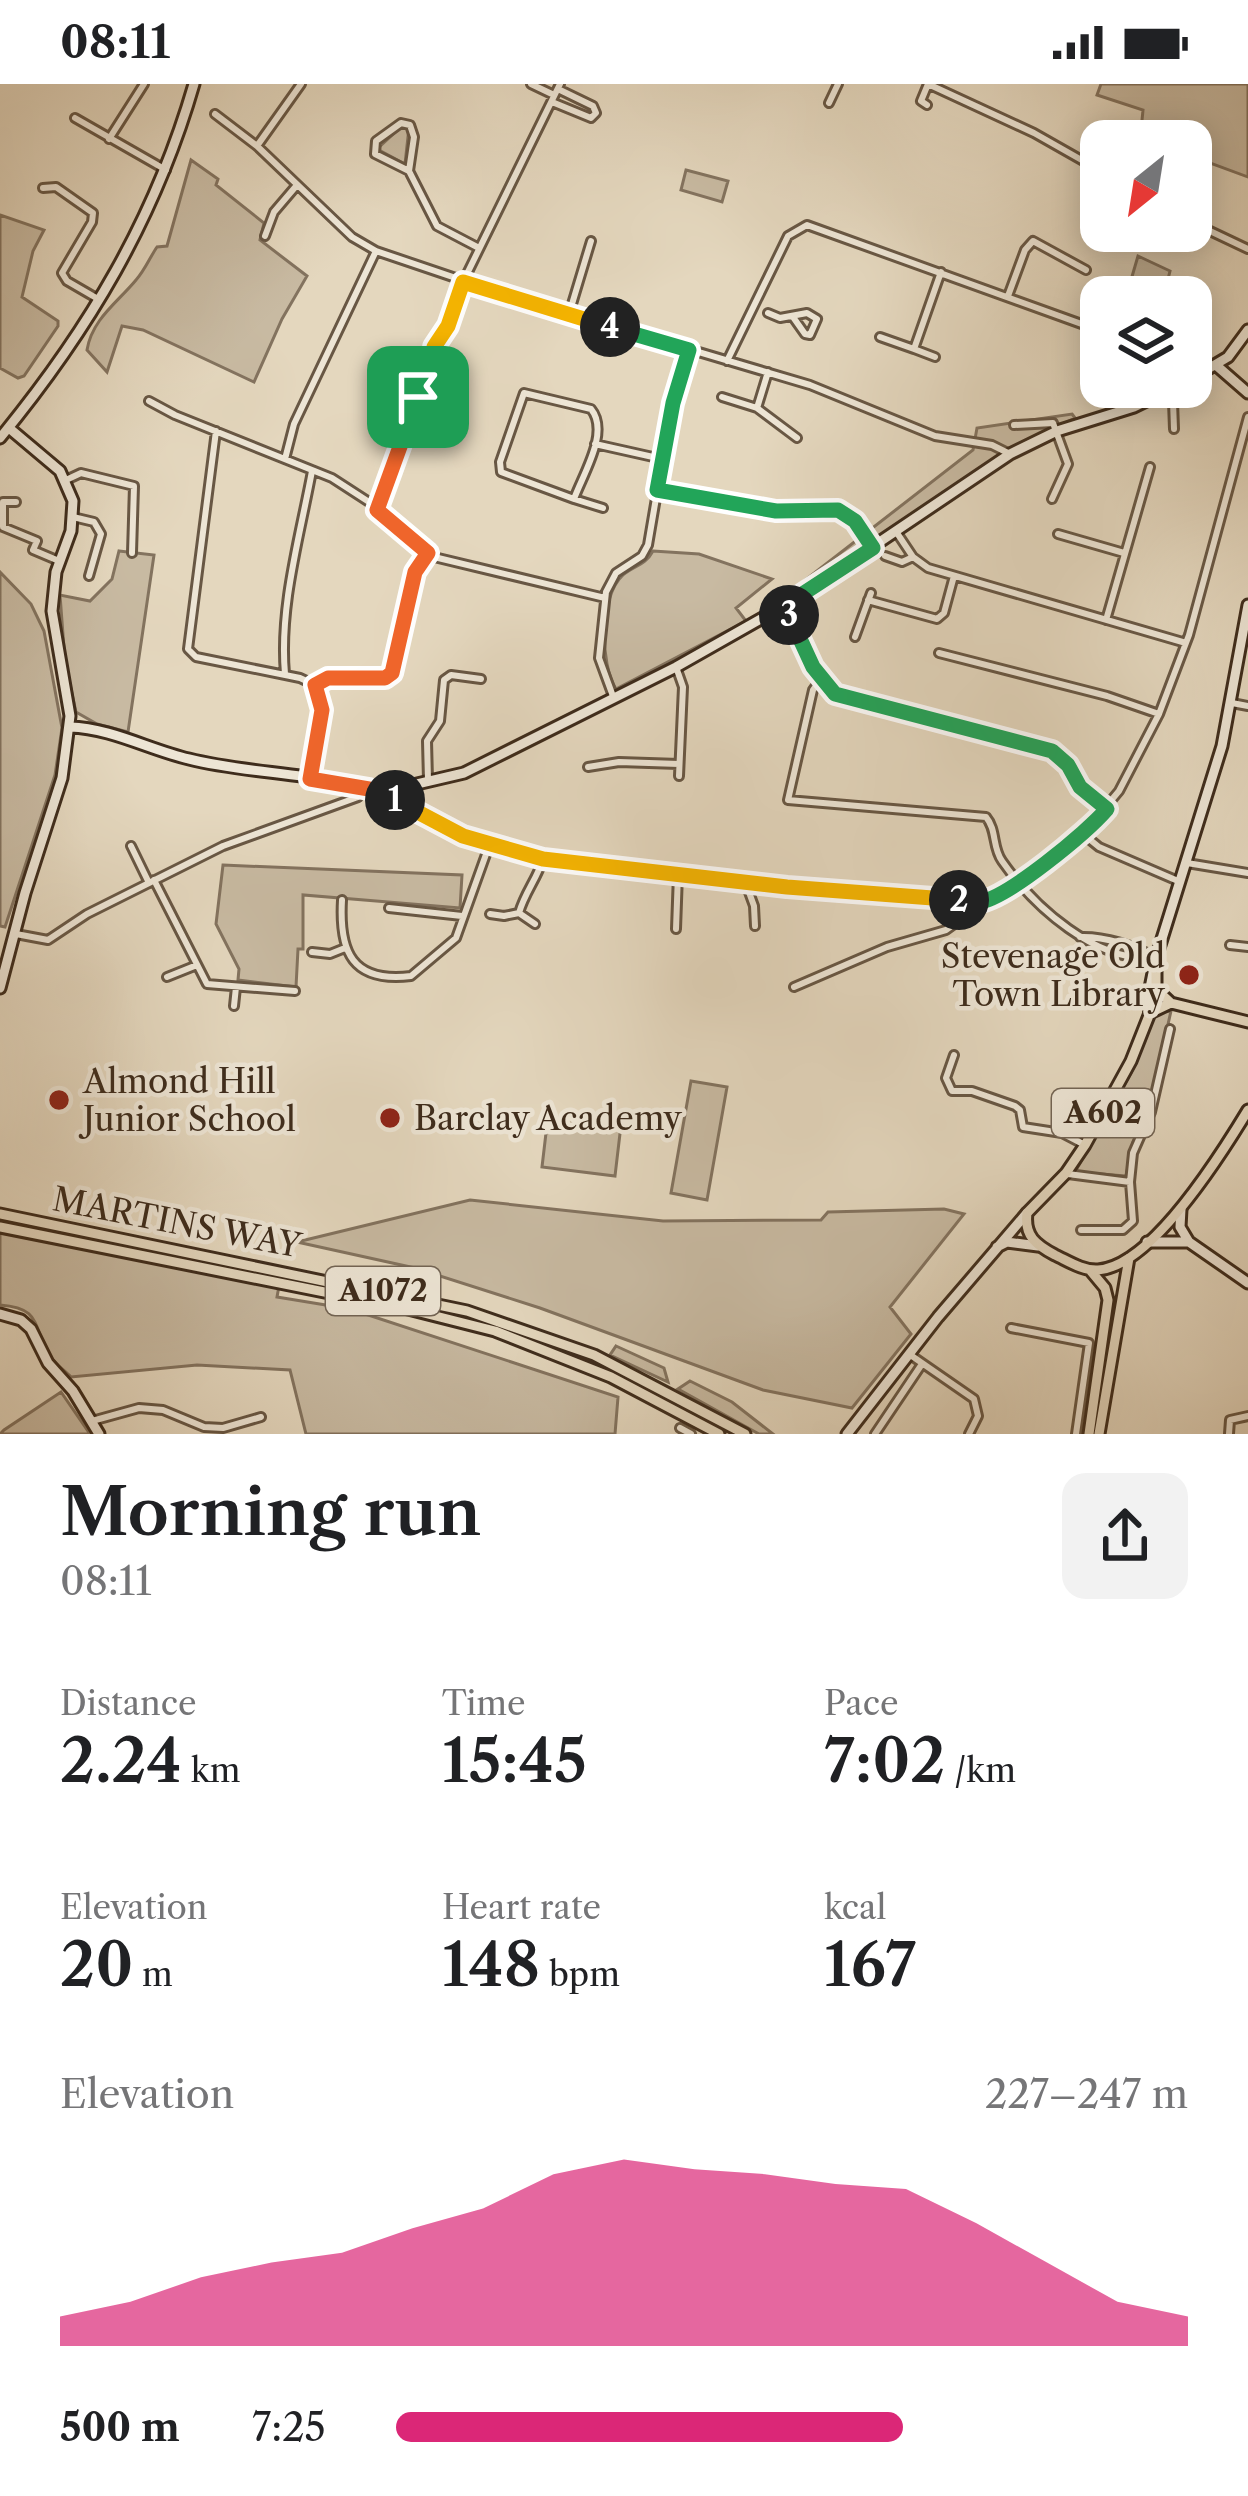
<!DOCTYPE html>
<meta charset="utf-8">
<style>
body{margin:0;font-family:"Libre Caslon Text",serif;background:#f2f2f2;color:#202124;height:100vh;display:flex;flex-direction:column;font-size:45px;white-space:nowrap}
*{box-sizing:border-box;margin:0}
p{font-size:39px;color:#757577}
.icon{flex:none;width:66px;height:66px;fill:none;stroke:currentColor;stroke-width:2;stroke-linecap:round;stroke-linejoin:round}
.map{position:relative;height:1350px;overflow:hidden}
.sheet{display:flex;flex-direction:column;background:#fff;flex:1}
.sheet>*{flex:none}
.needle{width:78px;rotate:210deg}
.controls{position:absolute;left:1080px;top:36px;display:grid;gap:24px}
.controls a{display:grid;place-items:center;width:132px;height:132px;border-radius:24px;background:#fff;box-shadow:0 6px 30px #0003;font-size:60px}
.pin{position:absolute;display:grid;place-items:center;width:102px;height:102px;color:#fff;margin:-51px;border-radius:24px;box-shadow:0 6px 18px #0006}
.km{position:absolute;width:60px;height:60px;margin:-30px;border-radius:50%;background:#222;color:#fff;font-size:33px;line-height:60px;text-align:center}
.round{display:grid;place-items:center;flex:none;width:126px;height:126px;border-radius:24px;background:#f2f2f2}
.overview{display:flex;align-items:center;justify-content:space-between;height:204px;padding:0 60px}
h1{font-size:66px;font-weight:600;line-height:90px}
.metrics{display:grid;grid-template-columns:repeat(3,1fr);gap:18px;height:204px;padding:12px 60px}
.metrics div{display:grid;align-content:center}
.metrics b{font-size:60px;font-weight:600}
.metrics small{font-size:33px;font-weight:400}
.metrics p{font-size:33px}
.chart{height:336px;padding:24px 60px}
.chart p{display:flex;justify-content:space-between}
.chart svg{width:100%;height:216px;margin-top:12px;fill:#db2777;opacity:.7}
ul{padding:0 60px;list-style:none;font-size:39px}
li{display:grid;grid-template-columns:192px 144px 1fr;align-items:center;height:90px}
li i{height:30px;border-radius:15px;background:#db2777}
.status{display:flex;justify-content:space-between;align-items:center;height:84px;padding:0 60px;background:#fff;direction:ltr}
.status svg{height:33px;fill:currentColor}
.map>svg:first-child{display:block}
.green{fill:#c8baa2;stroke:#83735f;stroke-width:3}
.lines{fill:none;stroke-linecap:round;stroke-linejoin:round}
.street-casing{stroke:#685744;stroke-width:12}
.secondary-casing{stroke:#3e2c1c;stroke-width:15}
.primary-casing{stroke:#3e2c1c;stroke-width:15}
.street{stroke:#ede5d5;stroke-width:6}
.secondary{stroke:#ede5d5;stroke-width:9}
.primary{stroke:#e4d7be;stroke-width:9}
.split-1-casing{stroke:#fff;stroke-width:24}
.split-2-casing{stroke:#fff;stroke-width:24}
.split-3-casing{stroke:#fff;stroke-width:24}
.split-4-casing{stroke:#fff;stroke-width:24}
.split-5-casing{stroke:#fff;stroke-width:24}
.split-1{stroke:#f0652b;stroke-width:15}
.split-2{stroke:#f5b400;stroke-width:15}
.split-3{stroke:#22a559;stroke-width:15}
.split-4{stroke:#22a559;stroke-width:15}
.split-5{stroke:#f5b400;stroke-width:15}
.poi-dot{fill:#8f2418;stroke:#ede5d5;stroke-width:4.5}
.labels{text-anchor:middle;stroke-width:9;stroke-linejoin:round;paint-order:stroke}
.shield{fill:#ede5d5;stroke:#726454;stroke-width:3}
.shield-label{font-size:30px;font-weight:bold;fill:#3e2c1c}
.poi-label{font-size:33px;fill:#3e2c1c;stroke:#ede5d5;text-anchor:start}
.street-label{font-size:33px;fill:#3e2c1c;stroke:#ede5d5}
</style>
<div class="status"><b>08:11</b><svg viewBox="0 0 49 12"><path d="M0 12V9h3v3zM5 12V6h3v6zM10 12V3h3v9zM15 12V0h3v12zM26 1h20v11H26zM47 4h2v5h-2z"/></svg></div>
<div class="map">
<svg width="1248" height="1350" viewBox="0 0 1248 1350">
<rect width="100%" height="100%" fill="#e4d7be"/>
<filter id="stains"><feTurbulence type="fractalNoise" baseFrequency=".00167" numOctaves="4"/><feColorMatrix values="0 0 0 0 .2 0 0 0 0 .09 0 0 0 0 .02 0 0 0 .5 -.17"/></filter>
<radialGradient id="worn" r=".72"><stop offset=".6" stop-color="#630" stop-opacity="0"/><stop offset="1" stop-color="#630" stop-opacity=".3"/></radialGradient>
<path class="green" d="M 1101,0 L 1248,0 L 1248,93 L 1191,72 L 1191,57 L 1140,57 L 1143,26 L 1097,11 Z
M 401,43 L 409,44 L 405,80 L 377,65 Z
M 191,76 L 218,95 L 216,101 L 264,139 L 260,156 L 307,192 L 282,235 L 254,298 L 143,246 L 122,242 L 107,288 L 87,266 C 92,235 118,218 136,196 C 145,186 150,173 157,163 L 167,162 Z
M 686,86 L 728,97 L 722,118 L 681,106 Z
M 0,131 L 44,146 L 33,167 L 22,213 L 58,237 L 58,242 L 24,292 L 18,294 L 0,284 Z
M 1138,172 L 1170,187 L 1167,199 L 1131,196 Z
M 1072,330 L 1075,334 L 1016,361 L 994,380 L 788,515 L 786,511 L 973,366 L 977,344 Z
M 119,467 L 154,471 L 128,648 L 97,640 L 76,628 L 65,577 L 60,511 L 90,517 L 112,495 Z
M 653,467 L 699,470 L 772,495 L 736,524 L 746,537 L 616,605 C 600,580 599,513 623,491 C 634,481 645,482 653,467 Z
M 0,488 L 31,520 L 44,547 L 62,644 L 55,691 L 5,843 L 0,842 Z
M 223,781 L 462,791 L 460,824 L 303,811 L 303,865 L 298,865 L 296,903 L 238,896 L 239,885 L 216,840 Z
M 1171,927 L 1148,1029 L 1133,1058 L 1126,1092 L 1075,1088 L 1131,989 L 1151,936 L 1159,928 Z
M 691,997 L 727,1003 L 707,1116 L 671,1109 Z
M 548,1032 L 621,1041 L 615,1092 L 542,1083 Z
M 470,1116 L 663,1137 L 821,1136 L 828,1128 L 944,1125 L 964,1130 L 890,1223 L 911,1250 L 852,1324 L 763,1306 L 540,1224 L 415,1184 L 297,1158 Z
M 0,1146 L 279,1202 L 277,1213 L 350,1225 L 618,1313 L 615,1350 L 306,1350 L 290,1286 L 197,1281 L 71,1293 C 64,1286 55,1280 50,1272 C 32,1242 42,1224 0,1221 Z
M 616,1262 L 664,1284 L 668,1298 L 610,1271 Z
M 690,1297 L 732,1318 L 773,1350 L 759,1350 L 678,1305 Z
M 61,1308 L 90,1350 L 0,1350 L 4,1346 Z"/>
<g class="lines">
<g class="street-casing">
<path id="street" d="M 531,0 L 554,11
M 928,0 L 1034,49 L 1101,87
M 552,18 L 591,34 L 596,29 L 593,22 L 558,5
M 829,19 L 838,0
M 927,21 L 921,17 L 928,0
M 215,30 L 257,62 L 352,153 L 376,167 L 506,211 L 810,301 L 935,352 L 992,361 L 1010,370
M 75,34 L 166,86
M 109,55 L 144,0
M 257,62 L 301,0
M 409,87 L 414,53 L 410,41 L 401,39 L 376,57 L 375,70 L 409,87 L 437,142 L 479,164
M 43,104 L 56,103 L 93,129 L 92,138 L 62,189 L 67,197 L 98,215
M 1191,138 L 1248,165
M 265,152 L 274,128 L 297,101
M 1008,212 L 1025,166 L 1033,157 L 1086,186
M 768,229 L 780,234 L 807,229 L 817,235 L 810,251 L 805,250 L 793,233
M 569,230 L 591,157
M 880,253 L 914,265
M 935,273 L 914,265 L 941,188
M 727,277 L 788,152 L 807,141 L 1101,247
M 768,288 L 757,324 L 797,354
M 1168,306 L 1173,317 L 1174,345
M 524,309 L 591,325 C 610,348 583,390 574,415 L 501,388 L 500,378 Z
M 722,313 L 757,324
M 149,317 L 175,331 L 332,394 L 369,418 L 434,473 L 605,514
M 1014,341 L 1053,339 L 1068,380 L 1052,415
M 216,347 L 188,565 L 196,573 L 300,594 L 315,601 L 322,619 L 310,695
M 595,360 L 662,375
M 285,375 L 294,340 L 376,167
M 66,396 L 81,389 L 134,402 L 132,469
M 657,406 L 777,427 L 838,426 L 855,437 L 873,464
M 574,415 L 603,424
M 16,418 L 3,418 L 3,443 L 37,457 L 33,466 L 59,477
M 377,426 L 429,280 L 434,274 L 434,263 L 444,252 L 463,198 L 560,0
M 73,433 L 94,438 L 101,450 L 89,492
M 897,449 L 913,473 L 928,484 L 1186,559
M 1058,450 L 1124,469
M 885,472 L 902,478 L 913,473
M 868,516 L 937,535 L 944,529 L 954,492
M 784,522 L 813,583 L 835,610 L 1052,667 L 1068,681 L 1080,703 L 1107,725
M 1106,536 L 1150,383
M 855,553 L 871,509
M 939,569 L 1107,612 L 1159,630
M 676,583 L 683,603 L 679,692
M 285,590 C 279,523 300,452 312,387
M 821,595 L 813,606 L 788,716 L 986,733 C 997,746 992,763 1002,777 C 1034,823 1096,879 1156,874
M 315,601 L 328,594 L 385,594 L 392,589 L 415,487 L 427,470
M 614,615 L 599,574 L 606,508 L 616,489 L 642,472 L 648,461 L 670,332 L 689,267
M 1232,619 L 1248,622
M 588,683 L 619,678 L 679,680
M 428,696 L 427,657 L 440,637 L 444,596 L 451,591 L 481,595
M 393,715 L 463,752 L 543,775 L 787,804 L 983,817 L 1017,799 L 1083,750 L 1119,707 L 1159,630 L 1189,551 L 1248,333
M 1083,750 L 1099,763 L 1178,797
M 131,762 L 149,799
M 1187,779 L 1248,789
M 154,796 L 207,900 L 295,907
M 746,800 L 754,822 L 755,842
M 342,816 C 339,868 352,899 411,892 L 456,854 L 489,762
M 389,824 L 462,832
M 519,829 L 535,840
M 490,830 L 504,832 L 519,829 C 525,808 537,795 543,775
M 676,845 L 678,790
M 16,850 L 48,856 L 87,830 L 223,762 L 358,713
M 1080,853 C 1104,852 1136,862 1156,874
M 1230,861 L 1248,863
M 312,868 L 330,870 L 345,864
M 167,893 L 197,881
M 794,903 L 887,863 L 946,846 L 971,828 L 976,818
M 234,922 L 236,903
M 954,971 L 946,994 L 952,1007 L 972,1007 L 1015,1022 L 1020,1026 L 1023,1043 L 1062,1049 L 1085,1061
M 1068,1090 L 1130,1098
M 1081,1146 L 1123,1146 L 1133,1137 L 1130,1098 L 1133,1069 L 1151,1028 L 1170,945
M 1011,1244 L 1089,1259 L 1076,1350
M 909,1270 L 974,1315 L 978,1332 L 969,1350
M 92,1337 L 139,1324 L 163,1326 L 204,1343 L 223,1344 L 261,1333
M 680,1344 L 691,1350
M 875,1350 L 922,1280
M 1229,1350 L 1230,1336 L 1248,1332"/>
</g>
<g class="secondary-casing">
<path id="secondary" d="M 1217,282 L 1248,309
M 1191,295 L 1228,273 L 1248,246
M 0,354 C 88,247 155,135 194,0
M 70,643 C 111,644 150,666 189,675 C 256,692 330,687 393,715 L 404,703 L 464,689 L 676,583 L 789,519 L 1010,370 L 1057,347 L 1134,323 L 1175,303
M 0,904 L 25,809 L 62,694 L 70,632 L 52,527 L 56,488 L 71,447 L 73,417 L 60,387 L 9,344
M 1150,929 L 1148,914 L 1156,874 L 1222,662 L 1248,521
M 1181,1125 L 1180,1143 L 1189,1158 L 1248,1199
M 1147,1158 L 1189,1158
M 997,1163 L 1007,1158 L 1038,1162
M 0,1230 L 21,1236 L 31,1245 L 48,1279 L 73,1307 L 99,1350
M 847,1350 L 938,1233 L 1027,1129"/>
</g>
<g class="primary-casing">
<path id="primary" d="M 1156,874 L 1156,905 L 1171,919
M 1248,938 L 1171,919 L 1150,929 L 1131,977 L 1085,1061 L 1066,1089 L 1027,1129 C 1024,1152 1036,1161 1055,1171 C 1068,1177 1083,1187 1098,1186 C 1152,1182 1222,1069 1248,1026
M 0,1130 L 467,1227 L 594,1271 L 745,1350
M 0,1143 L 404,1224 L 495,1247 L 611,1293 L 719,1350
M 1089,1350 L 1108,1216 L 1105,1204 L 1090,1186
M 1099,1350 L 1129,1174"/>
</g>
<use href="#street" class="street"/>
<use href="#secondary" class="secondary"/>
<use href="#primary" class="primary"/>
</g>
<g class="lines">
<g class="split-1-casing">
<path id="split-1" d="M 395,716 L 369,705 L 310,695 L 322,626 L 315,601 L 328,594 L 385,594 L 392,589 L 415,488 L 428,469 L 377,426 L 418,313"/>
</g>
<g class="split-2-casing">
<path id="split-2" d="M 395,716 L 463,752 L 543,775 L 787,803 L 959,816"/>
</g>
<g class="split-3-casing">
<path id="split-3" d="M 789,531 L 813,583 L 835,610 L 1052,667 L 1068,681 L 1080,703 L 1107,725 C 1087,748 1007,815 979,818 C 976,818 962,816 959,816"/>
</g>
<g class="split-4-casing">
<path id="split-4" d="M 610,243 L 689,266 L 673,319 L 657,406 L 776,427 L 838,426 L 855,437 L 873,464 L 784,522 L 789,531"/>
</g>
<g class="split-5-casing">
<path id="split-5" d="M 418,313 L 434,274 L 434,263 L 448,242 L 463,198 L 610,243"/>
</g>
<use href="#split-1" class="split-1"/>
<use href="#split-2" class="split-2"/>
<use href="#split-3" class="split-3"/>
<use href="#split-4" class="split-4"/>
<use href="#split-5" class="split-5"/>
</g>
<g class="poi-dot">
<circle cx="1189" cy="891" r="12"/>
<circle cx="59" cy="1016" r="12"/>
<circle cx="390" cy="1034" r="12"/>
</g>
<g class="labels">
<g class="shield">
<rect x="1052" y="1005" width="102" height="48" rx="9"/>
<rect x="326" y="1183" width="114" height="48" rx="9"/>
</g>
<g class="shield-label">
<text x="1103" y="1039">A602</text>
<text x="383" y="1217">A1072</text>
</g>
<g class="poi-label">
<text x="1165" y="884" text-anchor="end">Stevenage Old<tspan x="1165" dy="38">Town Library</tspan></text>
<text x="83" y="1009">Almond Hill<tspan x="83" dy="38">Junior School</tspan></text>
<text x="414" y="1046">Barclay Academy</text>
</g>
<g class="street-label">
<text transform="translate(177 1138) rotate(11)" y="12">MARTINS WAY</text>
</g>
</g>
<rect width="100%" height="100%" filter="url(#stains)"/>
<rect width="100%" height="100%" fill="url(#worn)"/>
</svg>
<div class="controls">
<a><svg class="needle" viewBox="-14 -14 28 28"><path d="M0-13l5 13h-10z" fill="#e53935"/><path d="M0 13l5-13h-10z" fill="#757577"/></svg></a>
<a><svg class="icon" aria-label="layers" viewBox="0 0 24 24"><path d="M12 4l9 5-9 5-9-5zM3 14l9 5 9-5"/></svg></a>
</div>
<div class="pin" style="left:418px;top:313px;background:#1e9e55"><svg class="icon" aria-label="arrive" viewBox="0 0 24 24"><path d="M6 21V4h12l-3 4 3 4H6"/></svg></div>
<b class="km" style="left:395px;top:716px">1</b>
<b class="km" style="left:959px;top:816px">2</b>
<b class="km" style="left:789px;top:531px">3</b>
<b class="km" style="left:610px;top:243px">4</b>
</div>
<section class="sheet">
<div class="overview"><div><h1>Morning run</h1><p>08:11</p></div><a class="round"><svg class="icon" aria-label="share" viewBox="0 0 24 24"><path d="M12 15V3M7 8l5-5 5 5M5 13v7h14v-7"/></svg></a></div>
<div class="metrics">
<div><p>Distance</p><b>2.24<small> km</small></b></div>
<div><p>Time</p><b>15:45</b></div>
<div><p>Pace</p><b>7:02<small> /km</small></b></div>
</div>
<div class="metrics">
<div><p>Elevation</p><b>20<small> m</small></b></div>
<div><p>Heart rate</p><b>148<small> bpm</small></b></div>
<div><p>kcal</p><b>167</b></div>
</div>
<div class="chart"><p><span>Elevation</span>227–247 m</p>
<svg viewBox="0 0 160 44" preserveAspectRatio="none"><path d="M0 44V38L10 35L20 30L30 27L40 25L50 20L60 16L70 9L80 6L90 8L100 9L110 11L120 12L130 19L140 27L150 35L160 38V44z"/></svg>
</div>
<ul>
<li><b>500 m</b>7:25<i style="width:64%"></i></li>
</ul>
</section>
